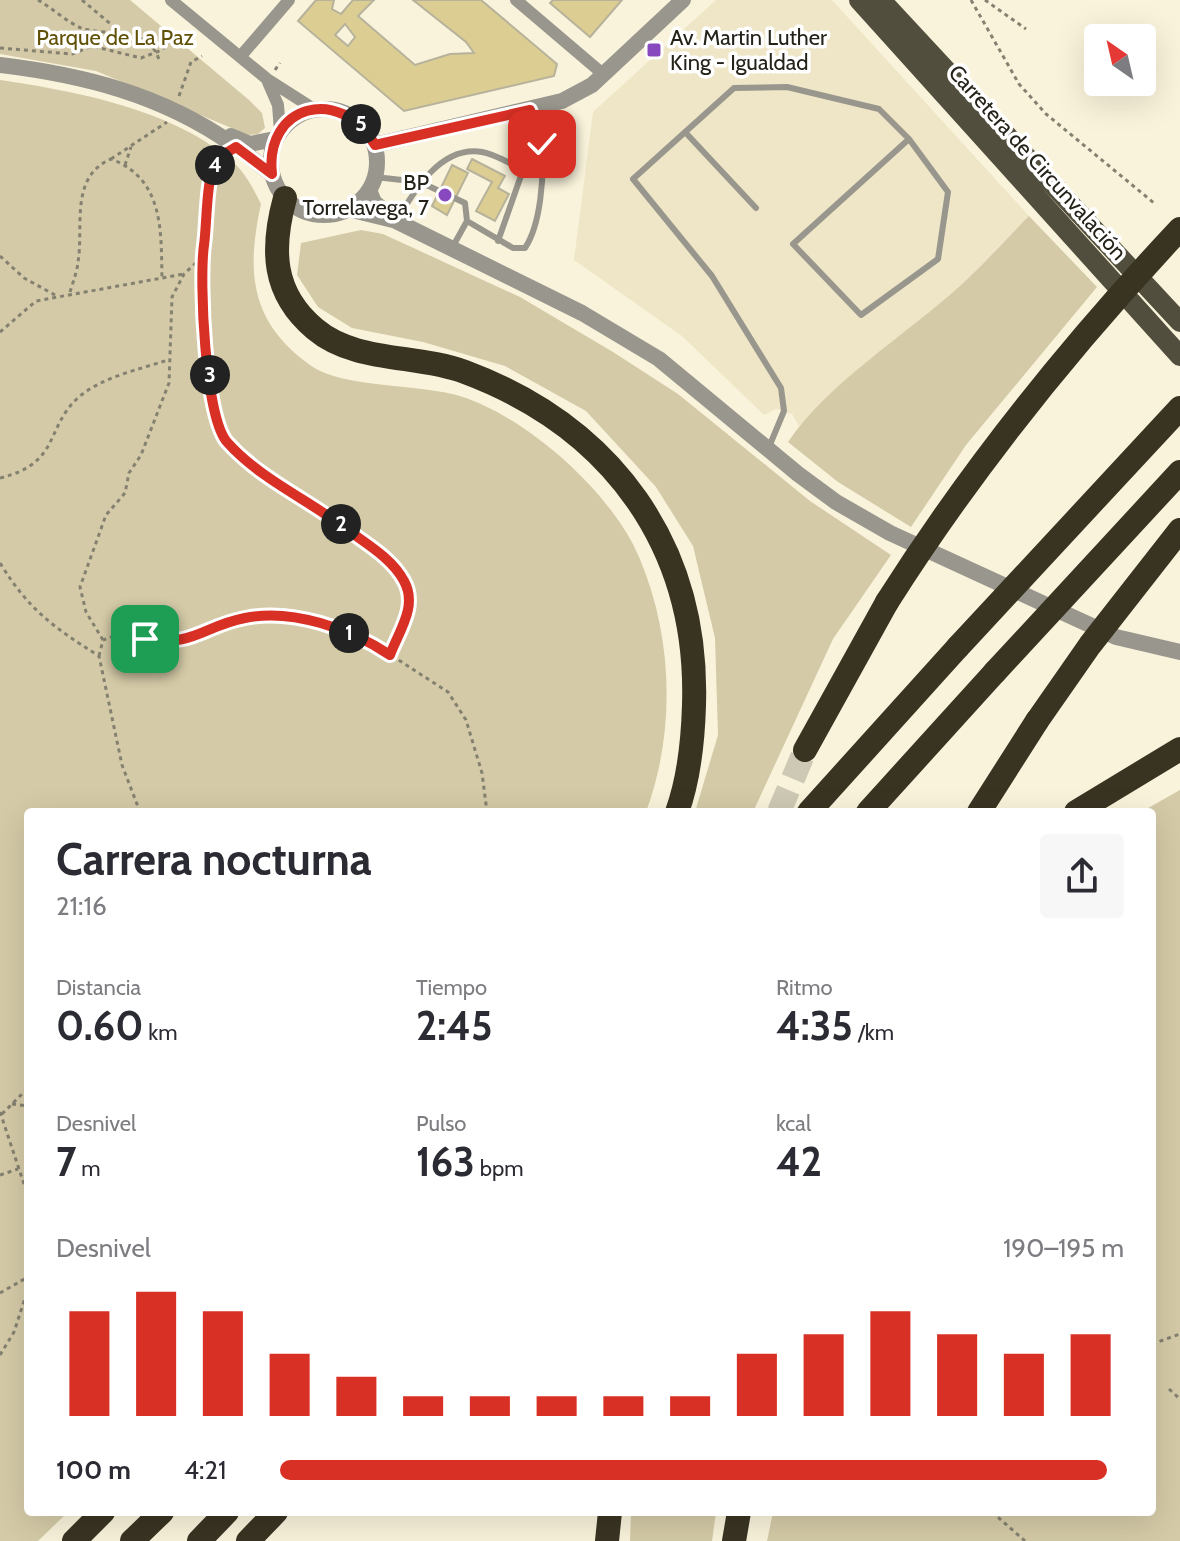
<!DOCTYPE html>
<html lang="es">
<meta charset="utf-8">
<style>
body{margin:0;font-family:Cabin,sans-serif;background:#f7f7f7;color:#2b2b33;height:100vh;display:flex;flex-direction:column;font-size:30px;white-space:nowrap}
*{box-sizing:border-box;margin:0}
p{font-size:26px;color:#7c7c81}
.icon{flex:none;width:44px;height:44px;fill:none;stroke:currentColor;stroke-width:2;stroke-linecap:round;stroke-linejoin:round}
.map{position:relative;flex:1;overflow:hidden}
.sheet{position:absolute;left:24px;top:808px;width:1132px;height:708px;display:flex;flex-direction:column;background:#fff;border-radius:8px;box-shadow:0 8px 32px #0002}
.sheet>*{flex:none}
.needle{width:52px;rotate:326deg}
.buttons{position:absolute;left:1084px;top:24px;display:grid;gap:16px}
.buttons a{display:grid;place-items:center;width:72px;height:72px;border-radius:8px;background:#fff;box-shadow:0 8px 32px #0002;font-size:40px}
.pin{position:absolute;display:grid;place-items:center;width:68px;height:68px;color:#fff;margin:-34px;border-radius:16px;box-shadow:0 4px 12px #0006}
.km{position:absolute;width:40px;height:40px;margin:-20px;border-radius:50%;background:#222;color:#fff;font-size:22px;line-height:40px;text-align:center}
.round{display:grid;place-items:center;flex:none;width:84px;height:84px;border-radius:8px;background:#f7f7f7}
.overview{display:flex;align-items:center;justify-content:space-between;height:136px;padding:0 32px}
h1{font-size:44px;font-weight:800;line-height:60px}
.metrics{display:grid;grid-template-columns:repeat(3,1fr);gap:12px;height:136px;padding:8px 32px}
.metrics div{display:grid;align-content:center}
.metrics b{font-size:40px;font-weight:800}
.metrics small{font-size:22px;font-weight:400}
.metrics p{font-size:22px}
.chart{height:224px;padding:16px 32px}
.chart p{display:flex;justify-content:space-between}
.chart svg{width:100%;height:144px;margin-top:8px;stroke:#d93025;stroke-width:6}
ul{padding:0 32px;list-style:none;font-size:26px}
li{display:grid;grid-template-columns:128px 96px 1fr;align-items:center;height:60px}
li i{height:20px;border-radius:10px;background:#d93025}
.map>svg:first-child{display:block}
.built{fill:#eee6c7}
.green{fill:#d4caa7}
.building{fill:#dccd92;stroke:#b7b29b;stroke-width:2;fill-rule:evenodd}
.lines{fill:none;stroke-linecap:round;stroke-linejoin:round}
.motorway-tunnel{stroke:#cec9b4;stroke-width:24;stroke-dasharray:24 12;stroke-linecap:butt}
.path{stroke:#858171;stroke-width:3;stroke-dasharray:4 4;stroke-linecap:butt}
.service{stroke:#99978d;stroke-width:6}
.minor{stroke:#99978d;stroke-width:12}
.tertiary{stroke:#99978d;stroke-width:16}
.primary{stroke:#524e3d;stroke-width:20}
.motorway{stroke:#393422;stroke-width:24}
.motorway-bridge{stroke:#393422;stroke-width:24}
.route-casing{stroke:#fff;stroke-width:16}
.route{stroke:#d93025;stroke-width:10}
.poi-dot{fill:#8849bf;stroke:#fff;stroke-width:3}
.labels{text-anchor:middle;stroke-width:7;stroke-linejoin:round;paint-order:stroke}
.park-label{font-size:22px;fill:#615107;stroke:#fff}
.poi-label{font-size:22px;fill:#242219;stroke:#fff;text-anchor:start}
.street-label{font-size:22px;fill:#242219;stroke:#fff}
</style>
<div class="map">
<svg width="1180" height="1541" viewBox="0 0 1180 1541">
<rect width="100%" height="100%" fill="#f9f3db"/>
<path class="built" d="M 716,0 L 832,0 L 1029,216 L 961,286 L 799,426 L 792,414 L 784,411 L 776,409 L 764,415 L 682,336 L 574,260 L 593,112 Z"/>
<path class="green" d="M 0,0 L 130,0 L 249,100 L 262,113 L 265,128 L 258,134 L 248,135 L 96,71 L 0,54 Z
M 0,80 C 75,91 176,110 234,163 C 246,174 254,190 261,204 C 246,272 250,322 310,365 C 343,389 420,383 463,397 C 529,419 612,493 639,557 C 673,636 676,731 646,812 L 28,812 L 28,1512 L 68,1512 L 38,1541 L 0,1541 Z
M 1029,216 L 1097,287 L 966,445 L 911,527 L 838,482 L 788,442 C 828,383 907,334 960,286 C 984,264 1006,239 1029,216 Z
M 361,230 L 383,234 L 520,297 L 613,352 L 678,394 L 810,501 L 891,555 L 833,639 L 753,812 L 695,812 L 718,735 L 715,638 L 693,546 L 656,487 L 586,411 L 505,366 L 423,342 L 352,328 L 318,307 L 297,275 L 301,243 Z
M 1180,790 L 1180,1541 L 767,1541 L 773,1512 L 1152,1512 L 1152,812 L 1141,812 Z
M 631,1512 L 716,1512 L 712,1541 L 630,1541 Z"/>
<path class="building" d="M 316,0 L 334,0 L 332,9 L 341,14 L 353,0 L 374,0 L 358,16 L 415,65 L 450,54 L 474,53 L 466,42 L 413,0 L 481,0 L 557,64 L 554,76 L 404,111 L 298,21 ZM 345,24 L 355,37 L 348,46 L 335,35 Z
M 553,0 L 622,0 L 590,37 L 550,3 Z
M 472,159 L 505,176 L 498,188 L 509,194 L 495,221 L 476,211 L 492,182 L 467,169 Z
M 452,165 L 468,173 L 447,215 L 432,206 Z"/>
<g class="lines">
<path class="motorway-tunnel" d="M 779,812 L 805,750"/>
<path class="path" d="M 38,0 C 52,8 67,22 81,28 C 105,36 150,27 159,60
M 82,0 L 119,31
M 971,0 L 1019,84 L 1046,114 L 1154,203
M 985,0 L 1026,29
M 0,48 L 72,54 L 92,46 L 141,58 L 162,50 L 173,36
M 275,70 L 280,63
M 179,96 L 191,62 L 202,56
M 111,159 L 167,122
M 125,165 L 131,147
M 0,256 L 24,278 L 55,295
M 202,257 C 203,298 204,404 223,438 C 254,490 405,539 410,598 C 412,616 396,638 390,655
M 70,292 C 73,282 77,272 78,262 C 84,227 69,177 111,159 C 164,179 161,231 162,278
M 0,332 L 36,301 L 184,274
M 0,478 C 62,463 44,427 80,396 C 103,377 140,369 168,360
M 0,563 C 29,610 53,627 99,656 L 122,765 L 140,812
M 103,640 L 86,612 L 80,587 L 106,515 L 125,493 L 129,473 L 141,455 L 169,383 L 172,297 L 184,274 L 202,257 C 206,233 206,167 224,154
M 99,656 L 103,640 L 117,635 L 173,643 L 244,618 L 284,615 L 363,637 L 448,692 L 466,720 L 482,773 L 487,812
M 12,1104 L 28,1106
M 0,1112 L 28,1196
M 2,1114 L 28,1088
M 0,1175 L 18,1169
M 0,1293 L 28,1277
M 1152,1344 L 1180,1334
M 0,1355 L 14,1332 L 28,1289
M 1169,1389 L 1180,1399
M 992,1512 L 1025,1541"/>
<path class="service" d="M 685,132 L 756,208
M 375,177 L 420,182 L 465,203 L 467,221 L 513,248 L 525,248 C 541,224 544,176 542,147 C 541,135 534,122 530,110
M 397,220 C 414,191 441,145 482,152 C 495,154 511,164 523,170 L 498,241
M 452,248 L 467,221
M 769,447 L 784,411 L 781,388 L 712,276 L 633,179 L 734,88 L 787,87 L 879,109 L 909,139 L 948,192 L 938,259 L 861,315 L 793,244 L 909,139"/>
<path class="minor" d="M 171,0 L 267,79 L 314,109
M 516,0 L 603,74
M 240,57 L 289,0
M 268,82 L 278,105 L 280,131"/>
<path class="tertiary" d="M 0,65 C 84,75 162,95 232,144 C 246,153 258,164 272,174
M271 162a53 53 0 1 1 106 0a53 53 0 1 1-106 0Z
M 231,136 L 250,144 L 275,139
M 375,145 L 562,101 L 592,85 L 683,0
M 369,190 L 374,202 L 396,221 L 582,313 L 659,359 L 798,474 L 836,502 L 890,533 L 1116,637 L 1180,652
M 348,209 L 393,220"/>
<path class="primary" d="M 859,0 L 1180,356
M 881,0 L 1180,322"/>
<path class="motorway" d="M 285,198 C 271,249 272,293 315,329 C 355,363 417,354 465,372 C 612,427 699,546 694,705 C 693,740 689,779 677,812
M 805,750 L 887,602
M 809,812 L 958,647
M 868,812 L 995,672
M 979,812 L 1037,721
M 1076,812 L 1180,749
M 74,1541 L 103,1512
M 132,1541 L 162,1512
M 199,1541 L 227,1512
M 248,1541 L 276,1512
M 607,1541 L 610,1512
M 734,1541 L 739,1512"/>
<path class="motorway-bridge" d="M 887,602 C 972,468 1071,345 1180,229
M 958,647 L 1180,408
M 995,672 L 1180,472
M 1037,721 L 1090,645 L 1180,530"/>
</g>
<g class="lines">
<g class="route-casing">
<path id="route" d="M 145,639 C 194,647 203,626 245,618 C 292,608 351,629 390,655 C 399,631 418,606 404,581 C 392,558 365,543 345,528 C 307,499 260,479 227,442 C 205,417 199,281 204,245 C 207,225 206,177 216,161 C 220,155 230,151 236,147 L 272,174 C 264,105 340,84 375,145 L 530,110 L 542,144"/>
</g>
<use href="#route" class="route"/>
</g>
<g class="poi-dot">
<rect x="646" y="42" width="16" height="16" rx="4"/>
<circle cx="445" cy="195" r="8"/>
</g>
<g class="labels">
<g class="park-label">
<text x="115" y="45">Parque de La Paz</text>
</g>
<g class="poi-label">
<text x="670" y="45">Av. Martin Luther<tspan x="670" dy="25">King - Igualdad</tspan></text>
<text x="429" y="190" text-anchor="end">BP<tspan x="429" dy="25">Torrelavega, 7</tspan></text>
</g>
<g class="street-label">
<text transform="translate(1038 162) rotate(48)" y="8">Carretera de Circunvalación</text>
</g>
</g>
</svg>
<div class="buttons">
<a><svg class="needle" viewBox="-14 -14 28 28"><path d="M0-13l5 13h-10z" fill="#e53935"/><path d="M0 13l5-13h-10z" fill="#7c7c81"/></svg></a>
</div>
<div class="pin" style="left:145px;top:639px;background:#1e9e55"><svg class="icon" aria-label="arrive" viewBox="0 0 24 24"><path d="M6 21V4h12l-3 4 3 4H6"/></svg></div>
<div class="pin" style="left:542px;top:144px;background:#d93025"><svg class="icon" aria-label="check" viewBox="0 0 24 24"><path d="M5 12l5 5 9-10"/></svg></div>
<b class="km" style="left:349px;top:633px">1</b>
<b class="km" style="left:341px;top:524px">2</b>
<b class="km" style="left:210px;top:375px">3</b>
<b class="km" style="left:215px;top:165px">4</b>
<b class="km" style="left:361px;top:124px">5</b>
<section class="sheet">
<div class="overview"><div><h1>Carrera nocturna</h1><p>21:16</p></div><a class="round"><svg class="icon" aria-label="share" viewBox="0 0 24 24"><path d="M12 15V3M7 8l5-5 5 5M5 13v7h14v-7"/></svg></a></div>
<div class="metrics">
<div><p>Distancia</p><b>0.60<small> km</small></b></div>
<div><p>Tiempo</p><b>2:45</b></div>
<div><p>Ritmo</p><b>4:35<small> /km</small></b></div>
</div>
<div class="metrics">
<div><p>Desnivel</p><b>7<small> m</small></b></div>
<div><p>Pulso</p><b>163<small> bpm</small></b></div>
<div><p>kcal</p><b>42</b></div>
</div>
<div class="chart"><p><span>Desnivel</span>190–195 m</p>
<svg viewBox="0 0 160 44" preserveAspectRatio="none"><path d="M5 44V12M15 44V6M25 44V12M35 44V25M45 44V32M55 44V38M65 44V38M75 44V38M85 44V38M95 44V38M105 44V25M115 44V19M125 44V12M135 44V19M145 44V25M155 44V19"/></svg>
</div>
<ul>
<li><b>100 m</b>4:21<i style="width:98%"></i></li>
</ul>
</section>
</div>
